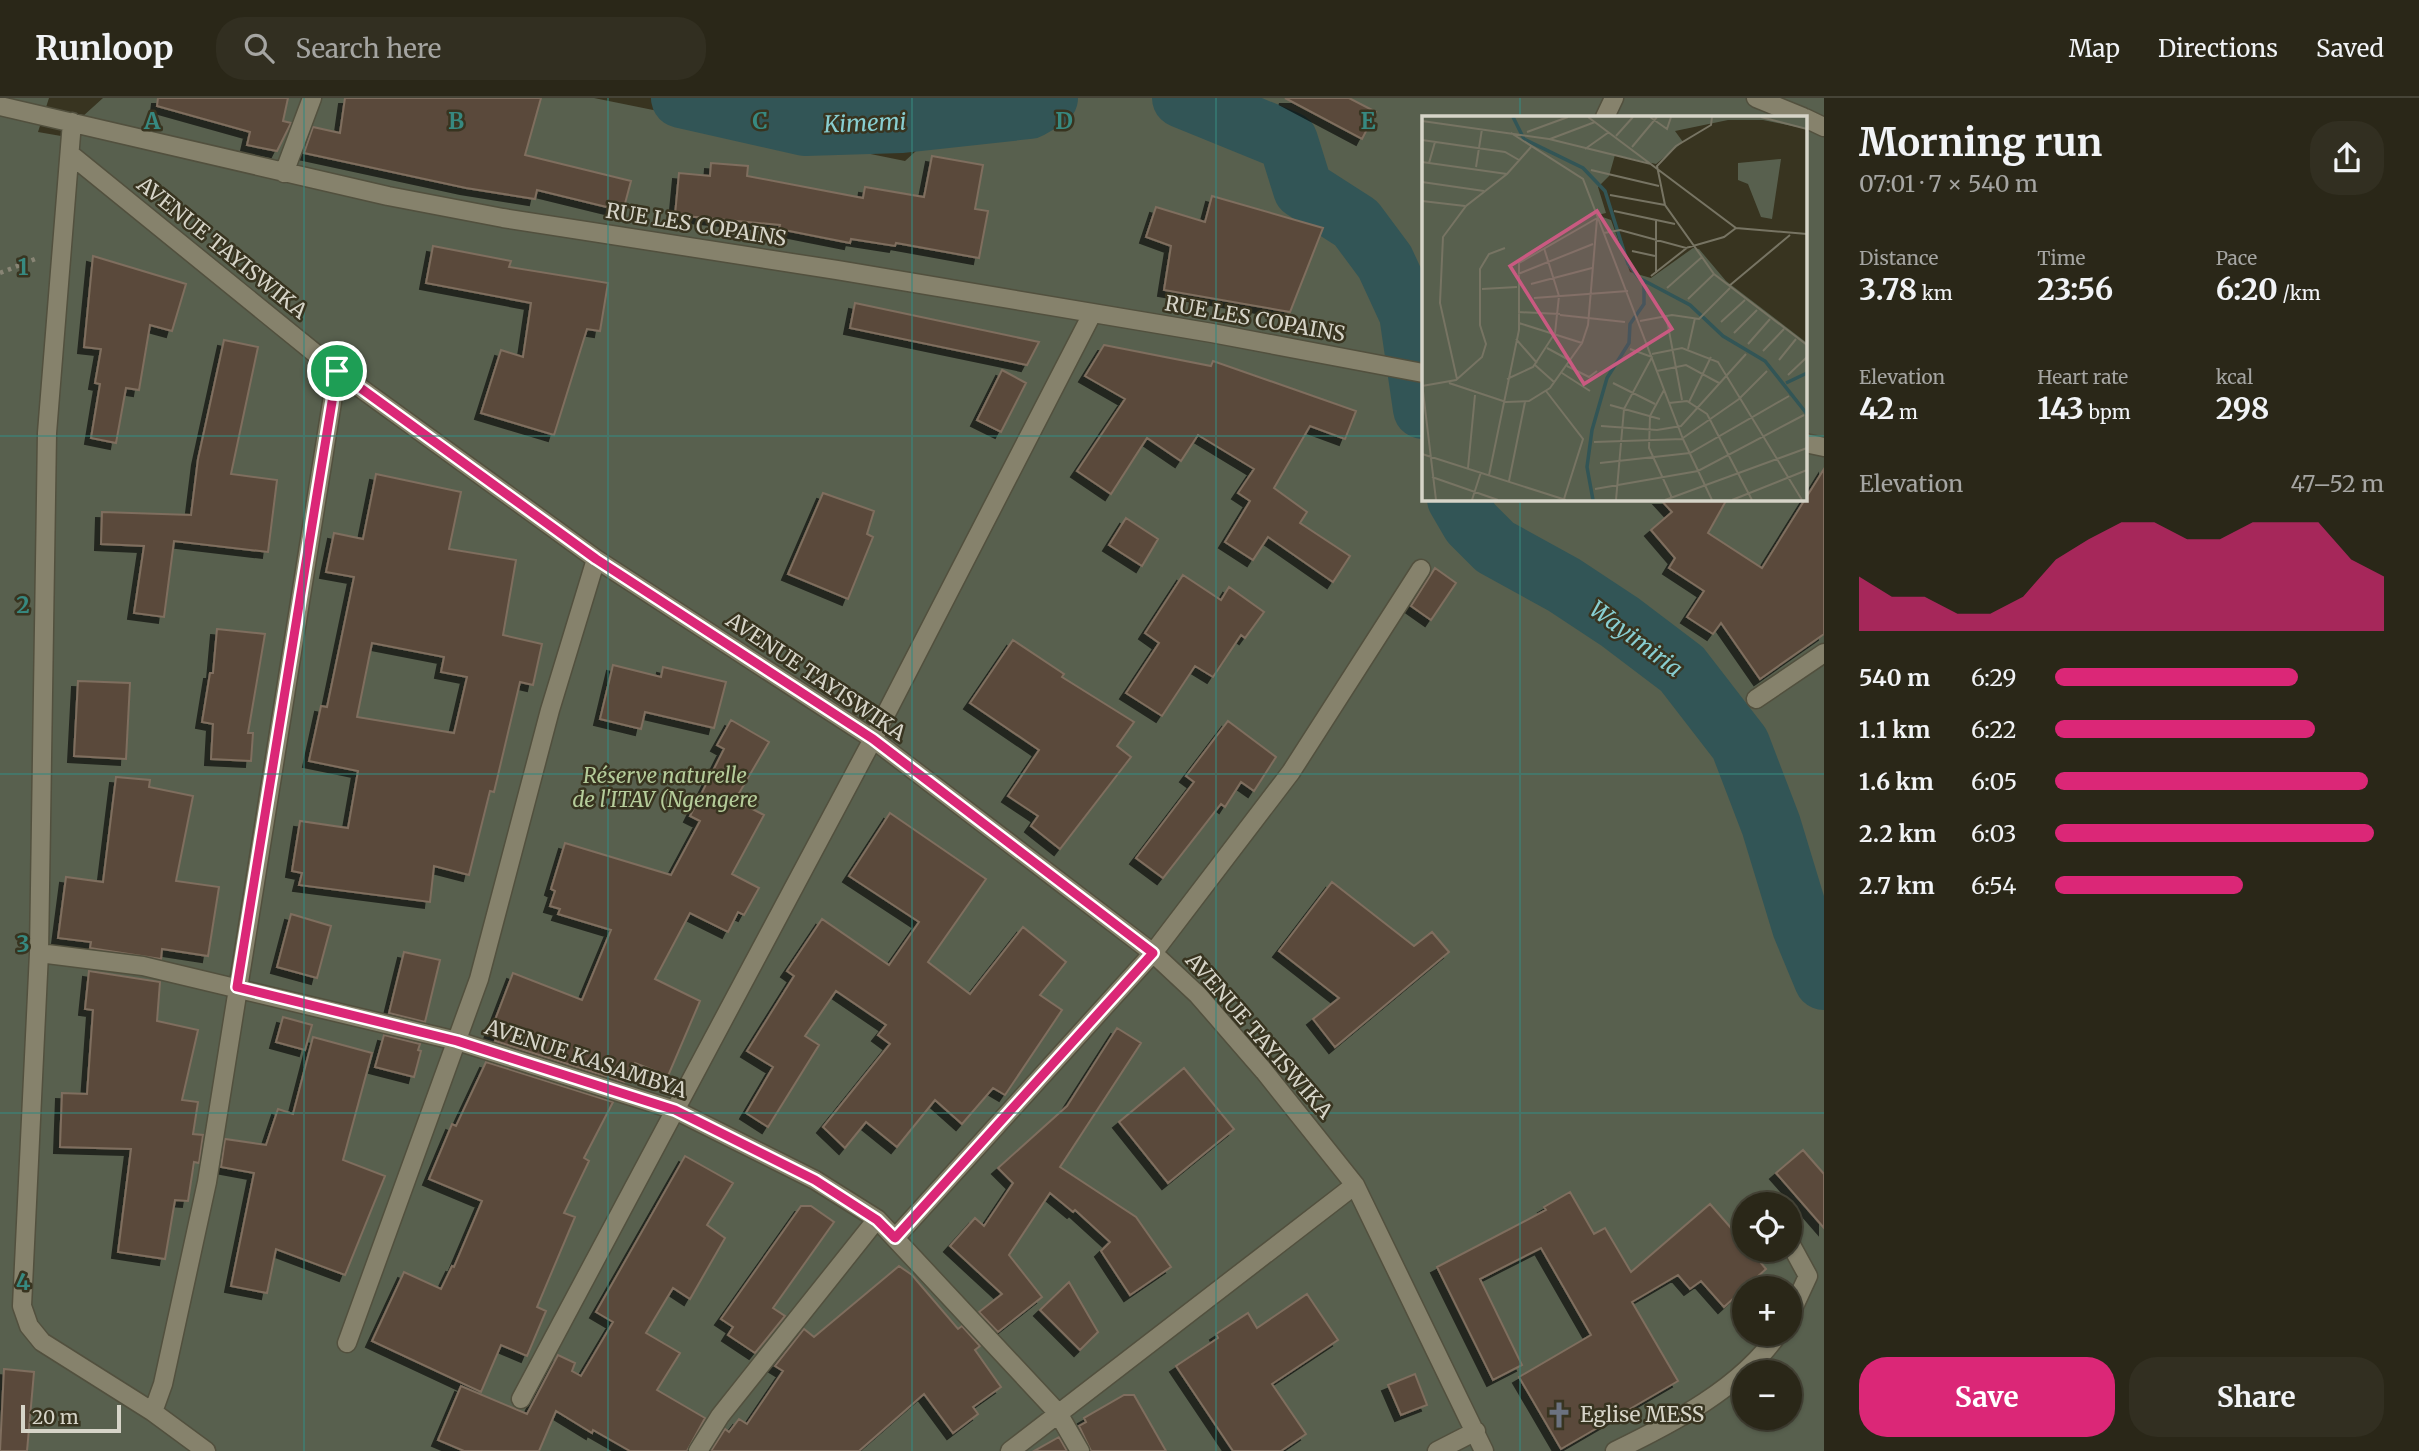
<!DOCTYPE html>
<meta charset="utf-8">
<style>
body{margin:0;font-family:Merriweather,serif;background:#322f21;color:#f1f3f6;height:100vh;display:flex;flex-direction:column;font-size:26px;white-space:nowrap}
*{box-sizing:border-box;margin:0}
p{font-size:23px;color:#a5a5a2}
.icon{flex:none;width:38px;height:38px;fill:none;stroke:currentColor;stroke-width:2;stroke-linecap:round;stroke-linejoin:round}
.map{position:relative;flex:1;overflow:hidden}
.panel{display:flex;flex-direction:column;background:#2a2718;width:595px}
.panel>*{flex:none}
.fabs{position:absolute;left:1732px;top:1094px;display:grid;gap:14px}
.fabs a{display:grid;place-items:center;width:70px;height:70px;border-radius:50%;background:#2a2718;box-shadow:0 2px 5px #0004,0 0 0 2px #464437;font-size:35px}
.scale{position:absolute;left:21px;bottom:18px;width:100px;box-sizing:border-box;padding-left:7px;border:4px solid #d6d4c8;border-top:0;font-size:19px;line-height:24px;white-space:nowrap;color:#d6d4c8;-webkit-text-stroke:5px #383420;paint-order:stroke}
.pin{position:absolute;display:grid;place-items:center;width:60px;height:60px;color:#fff;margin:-30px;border:4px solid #fff;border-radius:50%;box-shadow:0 2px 7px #0007}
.round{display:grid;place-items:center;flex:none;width:74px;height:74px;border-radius:28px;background:#322f21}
.overview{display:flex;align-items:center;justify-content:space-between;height:119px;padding:0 35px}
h1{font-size:38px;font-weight:700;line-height:52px}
.figures{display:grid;grid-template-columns:repeat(3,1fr);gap:10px;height:119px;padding:7px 35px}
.figures div{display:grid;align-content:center}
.figures b{font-size:30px;font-weight:700}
.figures small{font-size:19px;font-weight:400}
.figures p{font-size:19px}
.chart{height:196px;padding:14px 35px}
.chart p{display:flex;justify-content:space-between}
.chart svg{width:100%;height:126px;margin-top:7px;fill:#db2777;opacity:.7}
.cta{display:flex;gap:14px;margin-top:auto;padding:14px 35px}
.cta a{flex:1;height:80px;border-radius:28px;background:#db2777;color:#fff;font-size:28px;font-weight:700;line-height:80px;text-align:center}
.cta a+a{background:#322f21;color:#f1f3f6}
ul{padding:0 35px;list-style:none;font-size:23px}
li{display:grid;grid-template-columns:112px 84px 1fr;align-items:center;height:52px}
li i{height:18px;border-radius:9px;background:#db2777}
header{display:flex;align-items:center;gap:42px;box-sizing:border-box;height:98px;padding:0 35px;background:#2a2718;border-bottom:2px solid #464437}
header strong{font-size:33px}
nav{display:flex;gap:38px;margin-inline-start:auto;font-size:24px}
.search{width:490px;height:63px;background:#322f21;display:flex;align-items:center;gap:18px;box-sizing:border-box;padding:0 24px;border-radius:28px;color:#a5a5a2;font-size:26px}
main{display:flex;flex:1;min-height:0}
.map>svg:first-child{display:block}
.green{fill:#58604e;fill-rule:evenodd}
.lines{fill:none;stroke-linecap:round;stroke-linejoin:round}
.river{stroke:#325556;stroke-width:60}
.building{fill:#5a4a3a;stroke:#7f6e5e;stroke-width:2;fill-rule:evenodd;filter:url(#shadow)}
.minor-casing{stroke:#52503e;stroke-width:21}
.path{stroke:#888575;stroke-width:4.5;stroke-dasharray:3.5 5;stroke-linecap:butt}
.minor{stroke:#86826c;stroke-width:18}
.route-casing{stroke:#fff;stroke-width:14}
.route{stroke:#db2777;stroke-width:9}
.grid{fill:none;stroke:#378980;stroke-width:2;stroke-opacity:0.55}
.labels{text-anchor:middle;stroke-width:5;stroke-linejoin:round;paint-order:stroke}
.street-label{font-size:21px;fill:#d6d4c8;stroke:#383420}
.park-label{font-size:21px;font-style:italic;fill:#b5cc9a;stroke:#383420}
.poi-label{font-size:21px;fill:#d6d4c8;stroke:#383420;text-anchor:start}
.water-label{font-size:23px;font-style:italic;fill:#88ced1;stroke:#383420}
.inset-river{fill:none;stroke:#325556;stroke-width:3.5}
.inset-road{fill:none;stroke:#777463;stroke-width:2}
.view{fill:#c95a81;fill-opacity:0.15;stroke:#c95a81;stroke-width:3.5}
.inset-edge{fill:none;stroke:#d6d4c8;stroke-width:3.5}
.grid-label{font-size:23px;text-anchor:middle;font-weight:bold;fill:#378980;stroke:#383420;stroke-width:5;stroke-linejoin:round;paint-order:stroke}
</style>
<header>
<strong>Runloop</strong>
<div class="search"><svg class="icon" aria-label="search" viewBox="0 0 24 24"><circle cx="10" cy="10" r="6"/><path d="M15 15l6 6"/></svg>Search here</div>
<nav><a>Map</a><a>Directions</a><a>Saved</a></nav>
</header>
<main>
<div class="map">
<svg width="1824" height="1353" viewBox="0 0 1824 1353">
<defs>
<filter id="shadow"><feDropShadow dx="-6" dy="6" stdDeviation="0" flood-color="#0009"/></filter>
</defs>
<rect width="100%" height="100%" fill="#383420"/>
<path class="green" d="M 0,0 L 49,0 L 38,34 L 61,38 L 103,0 L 594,0 L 905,63 L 974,0 L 1824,0 L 1824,1353 L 0,1353 ZM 1423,19 L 1805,19 L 1805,401 L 1423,401 ZM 1745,1106 L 1790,1106 L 1790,1152 L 1745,1152 ZM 1745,1190 L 1790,1190 L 1790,1236 L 1745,1236 ZM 1745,1274 L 1790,1274 L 1790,1320 L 1745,1320 Z"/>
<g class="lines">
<path class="river" d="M 681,0 L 805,28 L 902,25 L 1029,11 L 1048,0
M 1182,0 L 1288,43 L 1303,91 L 1356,125 L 1385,164 L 1409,216 L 1423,311
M 1457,401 L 1471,425 L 1495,449 L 1564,487 L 1620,524 L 1682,571 L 1740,646 L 1771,727 L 1802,829 L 1824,882"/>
</g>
<path class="building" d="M 158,0 L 288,0 L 283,23 L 291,25 L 277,53 L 247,47 L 250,34 L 157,8 Z
M 345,0 L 541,0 L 525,57 L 631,83 L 623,113 L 537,92 L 535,101 L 466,90 L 304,55 L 313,29 L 340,35 Z
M 1285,0 L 1349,0 L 1376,14 L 1362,41 Z
M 932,58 L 983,67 L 975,111 L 988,113 L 979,160 L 896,145 L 895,148 L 851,141 L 850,145 L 779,131 L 780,127 L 675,117 L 679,75 L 710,78 L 711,65 L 748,68 L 747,78 L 863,100 L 865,89 L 924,99 Z
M 1212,98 L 1323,130 L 1290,214 L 1164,192 L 1171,148 L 1146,139 L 1156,109 L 1205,124 Z
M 433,148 L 511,163 L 509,169 L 608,185 L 600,233 L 587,231 L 554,337 L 481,315 L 501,252 L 523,259 L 531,205 L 426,185 Z
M 93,158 L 186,186 L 172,233 L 150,227 L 139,292 L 126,290 L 116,345 L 91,340 L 100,286 L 95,285 L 101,251 L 84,249 Z
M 855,205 L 1039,244 L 1027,267 L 850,230 Z
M 224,242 L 258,249 L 231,376 L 277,382 L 268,454 L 174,443 L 164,519 L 134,515 L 144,448 L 101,446 L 102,414 L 191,417 L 198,361 Z
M 1104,247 L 1211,268 L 1213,263 L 1356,313 L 1345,341 L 1310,328 L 1274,390 L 1307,414 L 1300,425 L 1350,458 L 1333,484 L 1268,439 L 1253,462 L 1225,444 L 1250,403 L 1238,395 L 1254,371 L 1198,337 L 1181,363 L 1147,340 L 1111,396 L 1077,373 L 1125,301 L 1085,278 Z
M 1002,272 L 1026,285 L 1001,334 L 977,322 Z
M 1824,371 L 1824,536 L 1760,581 L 1721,525 L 1713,536 L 1687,519 L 1704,493 L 1669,470 L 1675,460 L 1651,432 L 1672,414 L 1660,401 L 1727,401 L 1708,435 L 1762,470 Z
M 376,376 L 461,394 L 449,451 L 516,462 L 503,537 L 542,546 L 533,587 L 520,584 L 494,694 L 490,693 L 469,777 L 434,768 L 430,804 L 299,787 L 302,775 L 292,773 L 300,723 L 348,730 L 358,673 L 309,663 L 321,608 L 327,609 L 354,479 L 326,474 L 334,435 L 363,441 ZM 372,545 L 444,559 L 441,574 L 467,579 L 454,635 L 357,619 Z
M 823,395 L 874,413 L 867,436 L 873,439 L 848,501 L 788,476 Z
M 1126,420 L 1158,441 L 1142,468 L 1109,447 Z
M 1435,470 L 1456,485 L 1431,522 L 1411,508 Z
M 1183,477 L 1221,502 L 1229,489 L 1264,514 L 1245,540 L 1241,537 L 1213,579 L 1195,568 L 1162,618 L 1126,595 L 1159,545 L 1145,535 Z
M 217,531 L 265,536 L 248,635 L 253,635 L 251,663 L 211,661 L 213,626 L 202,624 L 210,575 L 213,575 Z
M 1013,542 L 1064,576 L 1062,579 L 1134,624 L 1117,648 L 1131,659 L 1060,751 L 1031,728 L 1038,718 L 1008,698 L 1039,652 L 970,605 Z
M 613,567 L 661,579 L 663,569 L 726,584 L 714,630 L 645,614 L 641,631 L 600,621 Z
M 78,583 L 130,585 L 126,661 L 74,658 Z
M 731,622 L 769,644 L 735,702 L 764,717 L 732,776 L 759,790 L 744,817 L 738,814 L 728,834 L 690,815 L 655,881 L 700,903 L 668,978 L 635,965 L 624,984 L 495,943 L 498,937 L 490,935 L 513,875 L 582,902 L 611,832 L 558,816 L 560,811 L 550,808 L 555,793 L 551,791 L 565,745 L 671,777 L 700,723 L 690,718 L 724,651 L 717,647 Z
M 1228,623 L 1276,659 L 1254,693 L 1241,684 L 1225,709 L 1221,706 L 1163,780 L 1136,760 L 1194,684 L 1186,678 Z
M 116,679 L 150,682 L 149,689 L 193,698 L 176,783 L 219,789 L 208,858 L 162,851 L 161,861 L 90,850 L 91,844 L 58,840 L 66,779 L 103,784 Z
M 890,715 L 986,781 L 928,864 L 970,896 L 1023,829 L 1066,864 L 1040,897 L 1062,912 L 1005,997 L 993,990 L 962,1026 L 935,1002 L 897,1049 L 866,1024 L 845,1050 L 823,1029 L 890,946 L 878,937 L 886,927 L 836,893 L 805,938 L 819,947 L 768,1029 L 746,1015 L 773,969 L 747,953 L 794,878 L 787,873 L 822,821 L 889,867 L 919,824 L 849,778 Z
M 1332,784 L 1414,848 L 1432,834 L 1449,854 L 1335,949 L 1313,921 L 1339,900 L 1279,853 Z
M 291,816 L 331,828 L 317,880 L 277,869 Z
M 404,854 L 440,862 L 425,924 L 389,915 Z
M 89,873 L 160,884 L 157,923 L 198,932 L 182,1002 L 198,1004 L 193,1036 L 203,1037 L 199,1065 L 194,1064 L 188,1103 L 175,1102 L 165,1161 L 118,1154 L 131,1051 L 60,1049 L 62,995 L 87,996 L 93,912 L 85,911 Z
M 283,919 L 312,927 L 305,952 L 276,944 Z
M 1117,930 L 1141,945 L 1060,1069 L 1136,1119 L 1171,1169 L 1130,1197 L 1101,1153 L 1110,1144 L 1075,1112 L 1073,1114 L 1050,1095 L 1009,1157 L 1042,1199 L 998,1234 L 979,1214 L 1002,1196 L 950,1148 L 975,1120 L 984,1128 L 1013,1085 L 998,1070 L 1067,1008 Z
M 384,937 L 420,946 L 418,952 L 421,953 L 414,979 L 375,969 Z
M 313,939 L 372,955 L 343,1062 L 385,1078 L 345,1177 L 276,1151 L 267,1195 L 231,1188 L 254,1075 L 221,1069 L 225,1041 L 266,1047 L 278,1011 L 293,1016 Z
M 486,964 L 613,1004 L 584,1060 L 589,1063 L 564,1115 L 575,1119 L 537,1209 L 546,1213 L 527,1258 L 501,1247 L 481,1294 L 372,1243 L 404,1174 L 441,1191 L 452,1168 L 454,1169 L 482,1103 L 429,1081 L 452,1026 L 456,1028 Z
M 1184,970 L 1234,1031 L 1168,1085 L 1119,1024 Z
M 1803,1052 L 1824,1076 L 1824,1130 L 1776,1075 Z
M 685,1058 L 733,1085 L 707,1127 L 725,1140 L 690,1201 L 673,1190 L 646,1235 L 680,1255 L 657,1292 L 705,1320 L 687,1353 L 630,1353 L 593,1332 L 592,1335 L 556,1313 L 539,1353 L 464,1353 L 438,1342 L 461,1288 L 527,1316 L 558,1257 L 575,1265 L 572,1273 L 581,1278 L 613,1224 L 596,1214 Z
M 1570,1094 L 1594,1136 L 1605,1130 L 1631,1174 L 1710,1106 L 1745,1146 L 1745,1152 L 1750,1152 L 1766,1171 L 1724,1209 L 1701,1183 L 1690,1191 L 1678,1177 L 1632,1204 L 1678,1283 L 1561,1351 L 1519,1279 L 1591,1237 L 1541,1150 L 1480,1181 L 1522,1267 L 1493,1282 L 1437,1169 L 1546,1112 L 1544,1109 Z
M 801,1108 L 811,1108 L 834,1124 L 773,1210 L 785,1218 L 755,1255 L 728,1237 L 733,1229 L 721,1221 Z
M 899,1168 L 912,1177 L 958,1231 L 962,1228 L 980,1248 L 975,1252 L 1001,1289 L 973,1309 L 978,1316 L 953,1335 L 924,1296 L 859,1353 L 711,1353 L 725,1331 L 729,1334 L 739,1321 L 747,1326 L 783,1273 L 775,1268 L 804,1231 L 814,1239 Z
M 1069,1184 L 1098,1234 L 1080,1252 L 1040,1212 Z
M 1307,1196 L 1338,1242 L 1272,1286 L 1306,1336 L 1281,1353 L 1233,1353 L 1176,1268 L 1218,1240 L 1216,1236 L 1248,1215 L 1257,1230 Z
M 4,1271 L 34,1274 L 27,1353 L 0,1353 Z
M 1415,1276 L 1427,1307 L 1401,1317 L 1388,1287 Z
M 1124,1297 L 1134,1297 L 1166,1353 L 1091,1353 L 1079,1328 L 1086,1324 L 1084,1320 Z
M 1059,1339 L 1067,1353 L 1034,1353 Z"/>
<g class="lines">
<g class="minor-casing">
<path id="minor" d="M 1756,0 L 1803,19
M 0,8 L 388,98 L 503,120 L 837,172 L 1212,235 L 1423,275
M 1605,19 L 1614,0
M 1805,20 L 1824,29
M 72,24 L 47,335 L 39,855 L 22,1208 L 29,1228 L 42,1244 L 153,1314 L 206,1353
M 70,56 L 337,273 L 596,461 L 873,641 L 1153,855 L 1198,897 L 1264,973 L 1355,1087 L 1484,1353
M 284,75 L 312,0
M 1805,345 L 1824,349
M 1756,601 L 1824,555
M 39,855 L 143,868 L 457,943 L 675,1012 L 815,1082 L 877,1121 L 1058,1315 L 1080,1353
M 895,1140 L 1153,855 L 1291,674 L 1421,471
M 1790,1145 L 1808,1178 L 1790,1217
M 347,1245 L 479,881 L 550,612 L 596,461
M 521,1301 L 873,641 L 1092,216
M 153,1314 L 163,1286 L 207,1084 L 337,273
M 698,1353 L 720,1318 L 877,1121
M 1010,1353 L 1355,1087
M 1437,1353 L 1476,1333
M 1615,1353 C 1673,1325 1741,1290 1778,1236"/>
</g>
<path class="path" d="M 0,175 L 35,161"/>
<use href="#minor" class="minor"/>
</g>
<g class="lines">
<g class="route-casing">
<path id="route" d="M 337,273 L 596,461 L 873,641 L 1153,855 L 895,1140 L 877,1122 L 815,1082 L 675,1012 L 457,943 L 237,889 Z"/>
</g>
<use href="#route" class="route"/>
</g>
<path class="grid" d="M 304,0 L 304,1353M 608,0 L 608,1353M 912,0 L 912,1353M 1216,0 L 1216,1353M 1520,0 L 1520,19M 0,338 L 1423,338M 1805,338 L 1824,338M 1520,401 L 1520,1353M 0,676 L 1824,676M 0,1015 L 1824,1015"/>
<defs>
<g id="church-bare" transform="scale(2.1)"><path d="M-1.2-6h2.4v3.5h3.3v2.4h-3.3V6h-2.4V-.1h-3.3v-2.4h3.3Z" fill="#6b7280" stroke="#383420" stroke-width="2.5" paint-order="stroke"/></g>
</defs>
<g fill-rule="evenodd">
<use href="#church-bare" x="1559" y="1317"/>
</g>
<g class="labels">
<g class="street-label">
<text transform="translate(696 127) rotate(9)" y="7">RUE LES COPAINS</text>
<text transform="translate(222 150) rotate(39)" y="7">AVENUE TAYISWIKA</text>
<text transform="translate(1255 221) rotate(10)" y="7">RUE LES COPAINS</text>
<text transform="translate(816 579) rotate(34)" y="7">AVENUE TAYISWIKA</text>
<text transform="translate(1259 938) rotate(49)" y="7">AVENUE TAYISWIKA</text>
<text transform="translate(586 961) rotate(18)" y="7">AVENUE KASAMBYA</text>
</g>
<g class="park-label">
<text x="665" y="685">Réserve naturelle<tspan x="665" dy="24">de l'ITAV (Ngengere</tspan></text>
</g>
<g class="poi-label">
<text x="1580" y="1324">Eglise MESS</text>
</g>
<g class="water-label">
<text transform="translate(865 25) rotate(-2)" y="8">Kimemi</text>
<text transform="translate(1636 541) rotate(37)" y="8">Wayimiria</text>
</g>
</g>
<g transform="translate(1422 18)">
<rect width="385" height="385" fill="#383420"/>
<path d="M 0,1 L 385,1 L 385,13 L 341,4 L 306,4 L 253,15 L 261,26 L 234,48 L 193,39 L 187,60 L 176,71 L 184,97 L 175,99 L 189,104 L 208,156 L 229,162 L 271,132 L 277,133 L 304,165 L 385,227 L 385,384 L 0,384 ZM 359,43 L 350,103 L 339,101 L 326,68 L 316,64 L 316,47 Z" fill="#58604e"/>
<path class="inset-river" d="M 91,1 L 102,23 L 161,52 L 183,75 L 206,148 L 217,162 L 268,189 L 301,220 L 343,245 L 385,298M 364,267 L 385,257M 171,384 L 165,351 L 170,314 L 185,262 L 207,227 L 208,208 L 222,188 L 222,166"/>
<path class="inset-road" d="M 166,1 L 314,112 L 385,118M 228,1 L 245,13 L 249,1M 290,1 L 289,9 L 254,30 L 235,50 L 243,89 L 292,158 L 385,229M 339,1 L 385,13M 0,5 L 127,23 L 229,48M 105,16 L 146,1M 89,17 L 161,63 L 261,323 L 290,384M 194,20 L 211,1M 128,23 L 173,6M 0,24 L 83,36 L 97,44M 210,31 L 235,1M 163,33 L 187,16M 0,46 L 85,58M 7,47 L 13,26M 54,51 L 60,13M 169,54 L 237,70M 0,66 L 62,75M 188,79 L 243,89M 0,85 L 43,90M 192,95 L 253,108M 234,105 L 234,157M 182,117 L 198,114 L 264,132 L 302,121 L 314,112M 210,135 L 233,140M 96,158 L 171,128M 229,160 L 266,131M 109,168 L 170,152M 307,170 L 368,119M 245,172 L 280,141M 60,173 L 95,171M 112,182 L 206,175M 266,183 L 292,158M 96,196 L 138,198M 138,199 L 203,206M 244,199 L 260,284M 218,205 L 250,199 L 277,203 L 308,172M 299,206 L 323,184M 97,207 L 160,227M 312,217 L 335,194M 94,223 L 115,247M 326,228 L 348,203M 125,232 L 149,245M 266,233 L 273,202M 341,235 L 362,213M 230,238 L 260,232 L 296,246 L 380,384M 357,244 L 374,223M 113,249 L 132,266M 145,250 L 167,261 L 175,255M 235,255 L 264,249 L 297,267M 140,257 L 168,275M 366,259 L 385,241M 35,263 L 18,187 L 21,121 L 44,90 L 85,58 L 109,31M 85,263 L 111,251 L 133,217 L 137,180 L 122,132M 0,267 L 14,384M 27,267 L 84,286 L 107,285 L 128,272 L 160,227 L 166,209 L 175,103M 191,267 L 233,288M 0,270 L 34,264 L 60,241 L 64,228 L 58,209 L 58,153 L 67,138 L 83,132M 242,274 L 228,300 L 227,332 L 250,382M 124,275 L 161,323 L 142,383M 267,286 L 289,241M 247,287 L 265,285 L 285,298 L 330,384M 188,289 L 238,303M 179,310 L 235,314 L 259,310 L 324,238M 261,322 L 317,283 L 345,255M 172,326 L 261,323M 0,338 L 144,384M 178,347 L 268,337 L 367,280M 46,352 L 53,279M 67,359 L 97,214 L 97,147 L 177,101M 10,361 L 76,384M 87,365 L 103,286M 173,373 L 276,355 L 382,299M 50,384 L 59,356M 194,384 L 202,293 L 230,241 L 208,233M 243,384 L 385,332M 310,384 L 385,354"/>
<path class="view" d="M 175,95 L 250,213 L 162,268 L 88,150 Z"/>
<rect width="385" height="385" class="inset-edge"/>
</g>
<g class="grid-label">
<text x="152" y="31">A</text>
<text x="456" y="31">B</text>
<text x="760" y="31">C</text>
<text x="1064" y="31">D</text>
<text x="1368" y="31">E</text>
<text x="23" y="177">1</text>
<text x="23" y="515">2</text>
<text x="23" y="854">3</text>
<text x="23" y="1192">4</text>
</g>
</svg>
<div class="fabs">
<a><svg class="icon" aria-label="locate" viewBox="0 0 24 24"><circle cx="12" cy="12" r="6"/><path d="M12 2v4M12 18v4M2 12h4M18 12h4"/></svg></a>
<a>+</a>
<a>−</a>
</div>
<div class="scale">20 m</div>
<div class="pin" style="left:337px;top:273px;background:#1e9e55"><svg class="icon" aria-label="arrive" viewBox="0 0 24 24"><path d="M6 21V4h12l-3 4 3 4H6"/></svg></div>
</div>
<section class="panel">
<div class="overview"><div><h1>Morning run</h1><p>07:01 · 7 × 540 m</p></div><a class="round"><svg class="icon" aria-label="share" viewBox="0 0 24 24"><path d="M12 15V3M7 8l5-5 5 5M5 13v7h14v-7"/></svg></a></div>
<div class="figures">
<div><p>Distance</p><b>3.78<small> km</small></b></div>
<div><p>Time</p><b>23:56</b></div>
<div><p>Pace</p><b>6:20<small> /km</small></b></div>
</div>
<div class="figures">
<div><p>Elevation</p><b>42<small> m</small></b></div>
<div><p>Heart rate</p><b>143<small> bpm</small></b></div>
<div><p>kcal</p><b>298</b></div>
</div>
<div class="chart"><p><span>Elevation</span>47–52 m</p>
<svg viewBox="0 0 160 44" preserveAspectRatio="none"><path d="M0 44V25L10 32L20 32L30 38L40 38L50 32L60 19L70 12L80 6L90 6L100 12L110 12L120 6L130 6L140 6L150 19L160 25V44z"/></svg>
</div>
<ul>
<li><b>540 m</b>6:29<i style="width:74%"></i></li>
<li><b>1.1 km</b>6:22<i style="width:79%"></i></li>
<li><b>1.6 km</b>6:05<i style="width:95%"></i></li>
<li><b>2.2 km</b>6:03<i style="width:97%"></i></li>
<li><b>2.7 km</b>6:54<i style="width:57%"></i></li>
</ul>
<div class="cta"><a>Save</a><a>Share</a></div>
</section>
</main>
